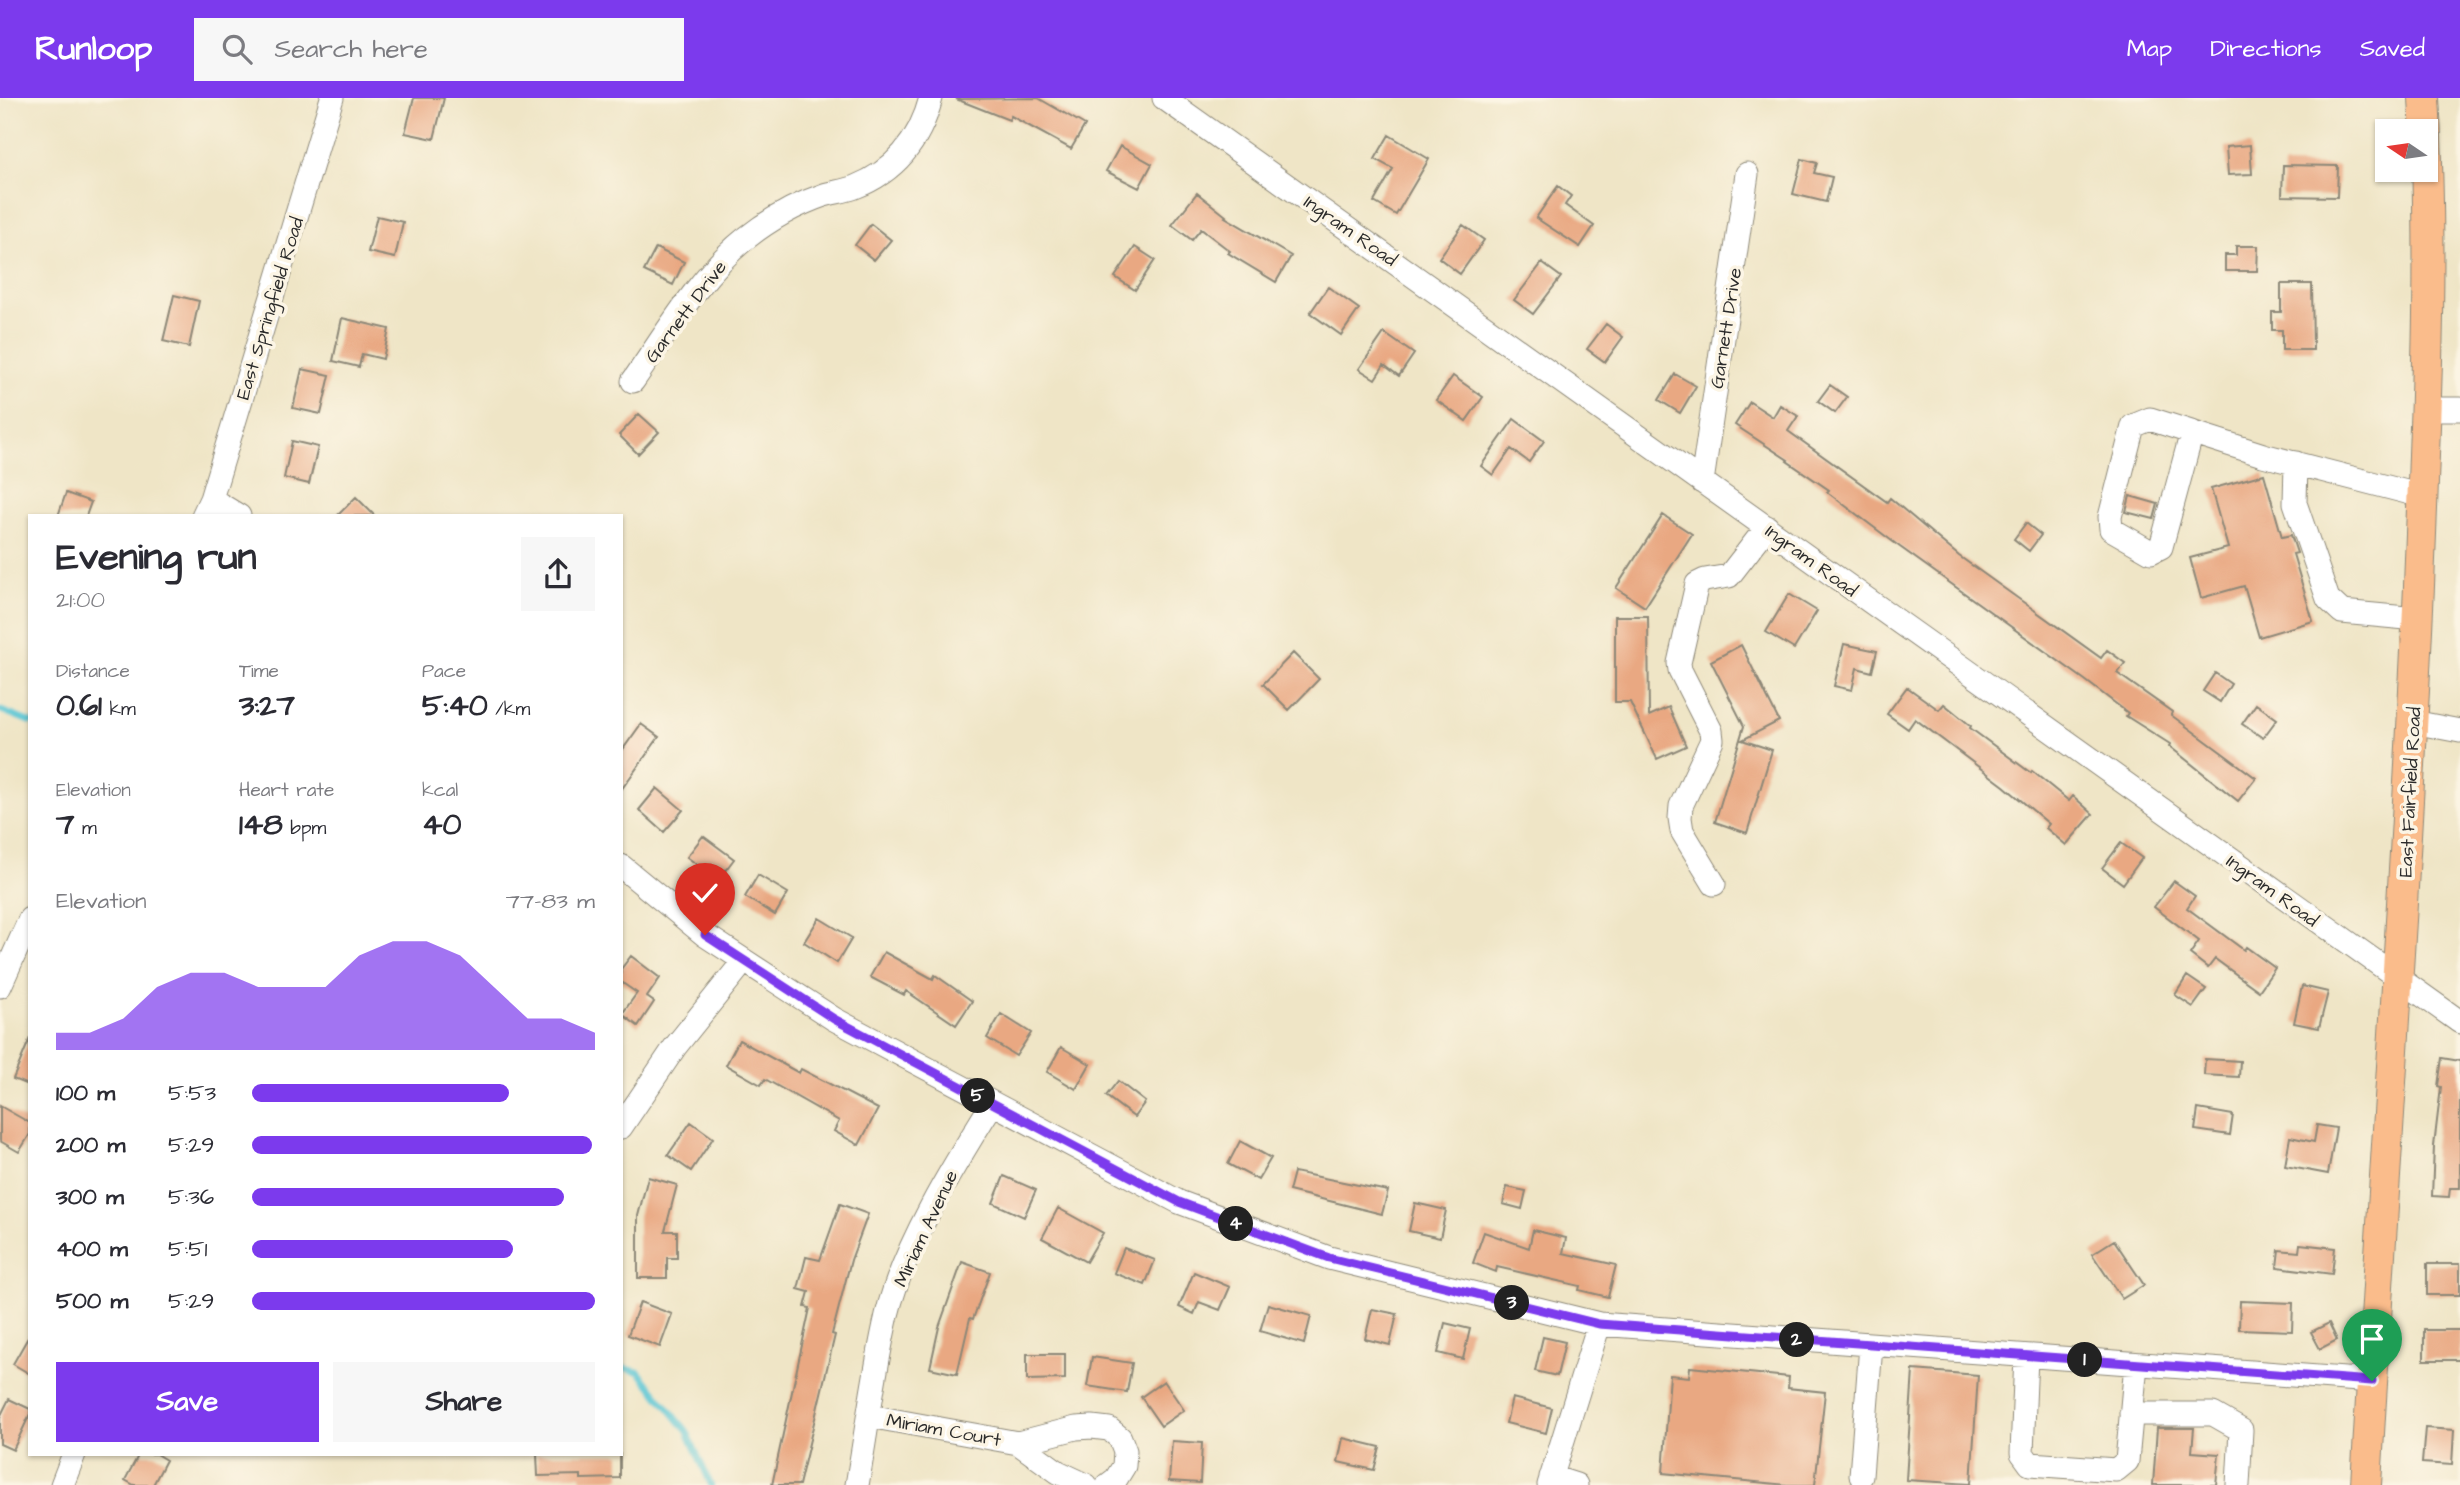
<!DOCTYPE html>
<meta charset="utf-8">
<style>
body{margin:0;font-family:"Architects Daughter",sans-serif;background:#f7f7f7;color:#2b2b33;height:100vh;display:flex;flex-direction:column;font-size:26px;white-space:nowrap}
*{box-sizing:border-box;margin:0}
p{font-size:23px;color:#7c7c81}
.icon{flex:none;width:38px;height:38px;fill:none;stroke:currentColor;stroke-width:2;stroke-linecap:round;stroke-linejoin:round}
.map{position:relative;flex:1;overflow:hidden}
.sheet{position:absolute;left:28px;top:416px;width:595px;height:942px;display:flex;flex-direction:column;background:#fff;border-radius:0px;box-shadow:0 2px 5px #0004}
.sheet>*{flex:none}
.needle{width:46px;rotate:283deg}
.buttons{position:absolute;left:2375px;top:21px;display:grid;gap:14px}
.buttons a{display:grid;place-items:center;width:63px;height:63px;border-radius:0px;background:#fff;box-shadow:0 2px 5px #0004;font-size:35px}
.pin{position:absolute;display:grid;place-items:center;width:60px;height:60px;color:#fff;margin:-72px -30px;border-radius:50% 50% 50% 0;rotate:-45deg;box-shadow:0 0 7px #0007}
.pin .icon{rotate:45deg}
.km{position:absolute;width:35px;height:35px;margin:-18px;border-radius:50%;background:#222;color:#fff;font-size:19px;line-height:35px;text-align:center}
.round{display:grid;place-items:center;flex:none;width:74px;height:74px;border-radius:0px;background:#f7f7f7}
.headline{display:flex;align-items:center;justify-content:space-between;height:119px;padding:0 28px}
h1{font-size:38px;font-weight:700;line-height:52px}
.figures{display:grid;grid-template-columns:repeat(3,1fr);gap:10px;height:119px;padding:7px 28px}
.figures div{display:grid;align-content:center}
.figures b{font-size:30px;font-weight:700}
.figures small{font-size:19px;font-weight:400}
.figures p{font-size:19px}
.chart{height:196px;padding:14px 28px}
.chart p{display:flex;justify-content:space-between}
.chart svg{width:100%;height:126px;margin-top:7px;fill:#7c3aed;opacity:.7}
.cta{display:flex;gap:14px;margin-top:auto;padding:14px 28px}
.cta a{flex:1;height:80px;border-radius:0px;background:#7c3aed;color:#fff;font-size:28px;font-weight:700;line-height:80px;text-align:center}
.cta a+a{background:#f7f7f7;color:#2b2b33}
ul{padding:0 28px;list-style:none;font-size:23px}
li{display:grid;grid-template-columns:112px 84px 1fr;align-items:center;height:52px}
li i{height:18px;border-radius:9px;background:#7c3aed}
header{display:flex;align-items:center;gap:42px;box-sizing:border-box;height:98px;padding:0 35px;background:#7c3aed;color:#fff}
header strong{font-size:33px}
nav{display:flex;gap:38px;margin-inline-start:auto;font-size:24px}
.search{width:490px;height:63px;background:#f7f7f7;display:flex;align-items:center;gap:18px;box-sizing:border-box;padding:0 24px;border-radius:0px;color:#7c7c81;font-size:26px}
.map>svg:first-child{display:block}
.lines{fill:none;stroke-linecap:round;stroke-linejoin:round}
.stream{stroke:#5bc6d4;stroke-width:6}
.building{fill:#e9a882}
.minor-casing{stroke:#8d8878;stroke-width:25}
.major-casing{stroke:#8d8878;stroke-width:32}
.minor{stroke:#fff;stroke-width:23}
.major{stroke:#fabc8b;stroke-width:30}
.route-casing{stroke:#fff;stroke-width:14}
.route{stroke:#7c3aed;stroke-width:9}
.labels{text-anchor:middle;stroke-width:7;stroke-linejoin:round;paint-order:stroke}
.street-label{font-size:19px;fill:#2b2b2b;stroke:#fcf5e5}
</style>
<header>
<strong>Runloop</strong>
<div class="search"><svg class="icon" aria-label="search" viewBox="0 0 24 24"><circle cx="10" cy="10" r="6"/><path d="M15 15l6 6"/></svg>Search here</div>
<nav><a>Map</a><a>Directions</a><a>Saved</a></nav>
</header>
<div class="map">
<svg width="2460" height="1387" viewBox="0 0 2460 1387">
<rect width="100%" height="100%" fill="#fcf5e5"/>
<filter id="ink" filterUnits="userSpaceOnUse"><feTurbulence type="fractalNoise" baseFrequency=".0143" numOctaves="2"/><feDisplacementMap in="SourceGraphic" scale="14" xChannelSelector="R" yChannelSelector="G"/><feConvolveMatrix kernelMatrix="1 2 1 2 8 2 1 2 1" color-interpolation-filters="sRGB"/></filter>
<filter id="wash" filterUnits="userSpaceOnUse"><feTurbulence type="fractalNoise" baseFrequency=".00686" numOctaves="4" result="noise"/><feDisplacementMap in="SourceGraphic" scale="28" xChannelSelector="R" yChannelSelector="G"/><feGaussianBlur stdDeviation="1.57" result="paint"/><feColorMatrix in="noise" values="0 0 0 0 0 0 0 0 0 0 0 0 0 0 0 0 0 1.4 0 .05"/><feComposite in="paint" operator="in"/></filter>
<g filter="url(#wash)">
<rect width="100%" height="100%" fill="#efe5c6"/>
<g class="lines">
<path class="stream" d="M 0,612 L 30,624
M 621,1269 L 639,1274 L 687,1333 L 711,1387"/>
</g>
<g id="blocks">
<path class="building" d="M 414,0 L 444,0 L 434,41 L 405,35 Z
M 1038,0 L 1085,27 L 1071,51 L 1011,18 L 1009,22 L 956,1 Z
M 1389,37 L 1429,61 L 1396,117 L 1374,104 L 1393,71 L 1375,61 Z
M 2250,47 L 2252,76 L 2228,77 L 2226,49 Z
M 1120,48 L 1152,66 L 1139,90 L 1106,73 Z
M 1802,61 L 1817,65 L 1814,75 L 1832,79 L 1826,104 L 1793,96 Z
M 2283,67 L 2338,68 L 2337,99 L 2282,98 Z
M 1558,88 L 1571,98 L 1565,107 L 1594,128 L 1580,149 L 1536,120 Z
M 1197,95 L 1226,118 L 1225,119 L 1291,158 L 1276,184 L 1228,155 L 1230,153 L 1201,131 L 1192,142 L 1172,127 Z
M 377,118 L 403,124 L 395,160 L 368,154 Z
M 871,126 L 891,142 L 874,162 L 855,147 Z
M 1463,127 L 1484,142 L 1460,176 L 1439,160 Z
M 2236,148 L 2258,148 L 2257,173 L 2225,173 L 2225,157 L 2236,157 Z
M 1135,149 L 1155,162 L 1135,192 L 1115,179 Z
M 656,150 L 684,164 L 673,187 L 644,173 Z
M 1542,165 L 1561,179 L 1533,216 L 1514,202 Z
M 2281,186 L 2312,186 L 2313,252 L 2282,252 L 2282,232 L 2272,232 L 2272,214 L 2281,214 Z
M 1328,189 L 1359,211 L 1341,237 L 1310,215 Z
M 174,197 L 199,203 L 189,249 L 163,243 Z
M 342,220 L 389,231 L 383,261 L 362,256 L 359,269 L 333,263 Z
M 1606,226 L 1623,239 L 1605,264 L 1587,251 Z
M 1384,235 L 1414,256 L 1399,278 L 1384,267 L 1375,281 L 1359,271 Z
M 302,271 L 330,277 L 321,316 L 293,310 Z
M 1675,276 L 1696,288 L 1680,315 L 1659,302 Z
M 1453,278 L 1483,299 L 1466,323 L 1436,302 Z
M 1830,287 L 1847,299 L 1835,315 L 1818,303 Z
M 1750,304 L 1773,319 L 1780,307 L 1798,318 L 1788,333 L 1887,404 L 1890,400 L 1959,458 L 2101,560 L 2107,552 L 2125,565 L 2117,575 L 2172,614 L 2171,617 L 2256,680 L 2238,703 L 2169,648 L 2170,646 L 2126,618 L 2128,615 L 2085,582 L 1900,449 L 1827,394 L 1829,392 L 1787,363 L 1788,362 L 1735,327 Z
M 639,316 L 659,334 L 638,356 L 619,337 Z
M 1514,321 L 1544,343 L 1529,364 L 1511,351 L 1493,377 L 1481,368 Z
M 292,343 L 318,349 L 309,386 L 284,380 Z
M 2264,376 L 2282,439 L 2291,437 L 2297,455 L 2293,456 L 2313,523 L 2259,539 L 2244,488 L 2201,500 L 2190,460 L 2228,450 L 2211,391 Z
M 66,395 L 91,404 L 86,418 L 58,418 Z
M 2130,398 L 2158,406 L 2154,421 L 2126,414 Z
M 356,399 L 375,418 L 337,418 Z
M 1663,417 L 1692,436 L 1645,509 L 1616,490 Z
M 2026,425 L 2041,437 L 2029,453 L 2014,441 Z
M 1789,496 L 1817,513 L 1794,551 L 1766,534 Z
M 1615,518 L 1648,518 L 1649,618 L 1669,609 L 1686,648 L 1657,661 L 1630,604 L 1615,604 Z
M 1844,546 L 1877,553 L 1872,574 L 1857,570 L 1852,592 L 1834,588 Z
M 1741,547 L 1779,623 L 1742,642 L 1772,652 L 1747,735 L 1715,724 L 1744,628 L 1711,563 Z
M 1293,555 L 1319,581 L 1289,612 L 1263,586 Z
M 2215,575 L 2231,586 L 2220,604 L 2203,593 Z
M 1907,589 L 1939,612 L 1944,606 L 1971,628 L 1970,630 L 2031,675 L 2032,673 L 2069,703 L 2073,698 L 2093,716 L 2066,747 L 2046,730 L 2049,726 L 2004,688 L 1915,621 L 1908,631 L 1887,616 Z
M 2256,606 L 2277,621 L 2263,640 L 2242,626 Z
M 641,626 L 659,639 L 621,692 L 621,654 Z
M 657,690 L 683,712 L 664,734 L 639,712 Z
M 703,738 L 734,761 L 718,782 L 687,759 Z
M 2121,745 L 2142,760 L 2123,786 L 2102,770 Z
M 758,777 L 788,795 L 775,817 L 745,799 Z
M 2174,783 L 2195,798 L 2187,810 L 2244,852 L 2246,849 L 2275,870 L 2259,893 L 2215,861 L 2208,870 L 2190,856 L 2199,843 L 2154,809 Z
M 819,820 L 852,840 L 837,865 L 804,844 Z
M 884,854 L 933,881 L 935,877 L 972,903 L 956,927 L 906,893 L 904,897 L 870,879 Z
M 631,858 L 660,880 L 647,899 L 654,904 L 638,928 L 622,916 L 637,895 L 621,884 L 621,871 Z
M 2187,878 L 2206,891 L 2193,909 L 2175,897 Z
M 2302,888 L 2328,894 L 2319,930 L 2294,925 Z
M 1001,916 L 1031,935 L 1016,958 L 987,940 Z
M 30,940 L 30,988 L 13,981 Z
M 739,942 L 799,975 L 801,971 L 878,1011 L 859,1047 L 834,1033 L 839,1023 L 765,981 L 761,987 L 726,967 Z
M 1061,949 L 1090,966 L 1076,991 L 1047,974 Z
M 2442,960 L 2460,963 L 2460,1090 L 2450,1090 L 2449,1099 L 2432,1098 L 2434,1048 L 2441,989 L 2438,988 Z
M 2205,961 L 2240,963 L 2239,979 L 2204,977 Z
M 1118,983 L 1145,1004 L 1134,1019 L 1106,998 Z
M 0,1008 L 30,1025 L 30,1036 L 19,1054 L 0,1043 Z
M 2198,1011 L 2233,1017 L 2230,1037 L 2195,1032 Z
M 691,1024 L 713,1040 L 691,1073 L 668,1057 Z
M 2317,1027 L 2336,1030 L 2328,1076 L 2285,1068 L 2290,1039 L 2314,1044 Z
M 1240,1043 L 1271,1060 L 1258,1082 L 1228,1066 Z
M 1294,1074 L 1388,1093 L 1382,1116 L 1289,1093 Z
M 1004,1078 L 1036,1092 L 1024,1119 L 993,1105 Z
M 648,1079 L 677,1087 L 665,1133 L 677,1133 L 677,1160 L 667,1160 L 667,1180 L 638,1180 L 638,1118 Z
M 1507,1089 L 1526,1093 L 1522,1111 L 1503,1106 Z
M 1415,1105 L 1446,1112 L 1440,1140 L 1409,1133 Z
M 840,1106 L 868,1116 L 851,1162 L 832,1236 L 835,1237 L 799,1387 L 772,1387 L 810,1210 L 805,1209 L 809,1194 L 798,1191 L 806,1159 L 820,1162 Z
M 1058,1110 L 1103,1135 L 1086,1164 L 1042,1140 Z
M 1533,1132 L 1566,1140 L 1563,1155 L 1616,1167 L 1608,1199 L 1579,1192 L 1580,1188 L 1497,1169 L 1496,1174 L 1473,1165 L 1484,1134 L 1529,1150 Z
M 2114,1142 L 2144,1187 L 2122,1201 L 2092,1156 Z
M 2300,1146 L 2335,1150 L 2332,1176 L 2277,1169 L 2279,1152 L 2299,1154 Z
M 1124,1150 L 1155,1162 L 1145,1187 L 1114,1175 Z
M 962,1164 L 990,1174 L 973,1221 L 970,1220 L 957,1276 L 930,1270 L 939,1229 Z
M 2427,1166 L 2460,1166 L 2460,1197 L 2427,1197 Z
M 1194,1174 L 1230,1189 L 1220,1212 L 1199,1204 L 1194,1216 L 1179,1209 Z
M 2240,1203 L 2293,1205 L 2292,1233 L 2239,1231 Z
M 640,1204 L 672,1216 L 660,1249 L 628,1237 Z
M 1268,1206 L 1311,1218 L 1304,1246 L 1260,1233 Z
M 1372,1211 L 1397,1216 L 1390,1247 L 1365,1241 Z
M 1445,1225 L 1470,1231 L 1463,1261 L 1438,1255 Z
M 2329,1225 L 2337,1242 L 2320,1251 L 2311,1234 Z
M 2424,1232 L 2460,1232 L 2460,1262 L 2424,1262 Z
M 30,1236 L 30,1276 L 13,1266 Z
M 1543,1239 L 1565,1244 L 1557,1278 L 1535,1273 Z
M 1027,1256 L 1065,1256 L 1065,1281 L 1027,1282 Z
M 1092,1259 L 1132,1265 L 1127,1294 L 1087,1288 Z
M 1690,1269 L 1789,1279 L 1788,1290 L 1825,1294 L 1815,1387 L 1787,1387 L 1663,1375 L 1670,1277 L 1689,1279 Z
M 1913,1272 L 1978,1277 L 1971,1386 L 1906,1382 Z
M 1164,1283 L 1184,1312 L 1161,1328 L 1141,1299 Z
M 1512,1300 L 1552,1310 L 1546,1335 L 1506,1325 Z
M 9,1301 L 30,1311 L 30,1316 L 13,1352 L 0,1346 L 0,1319 Z
M 2157,1330 L 2194,1330 L 2192,1354 L 2219,1356 L 2216,1387 L 2153,1387 Z
M 2425,1330 L 2454,1332 L 2452,1367 L 2422,1365 Z
M 1343,1340 L 1380,1349 L 1374,1372 L 1338,1364 Z
M 1172,1343 L 1202,1345 L 1200,1385 L 1169,1383 Z
M 139,1356 L 156,1356 L 166,1362 L 153,1387 L 134,1387 L 125,1382 Z
M 537,1356 L 620,1356 L 620,1380 L 581,1381 L 581,1377 L 538,1378 Z"/>
</g>
</g>
<g filter="url(#ink)">
<use href="#blocks" fill-opacity="0" stroke="#8d8878" stroke-width="2"/>
<g class="lines">
<g class="minor-casing">
<path id="minor" d="M 1164,0 L 2460,924
M 633,283 C 666,236 700,177 745,141 C 769,122 795,107 824,97 C 834,94 845,93 855,89 C 896,73 920,42 931,0
M 2426,311 L 2460,311
M 2192,334 L 2161,449 L 2151,454 L 2111,431 L 2110,419 L 2133,328 L 2150,321 L 2263,357 L 2422,398
M 2296,365 L 2295,405 L 2328,501 L 2342,514 L 2417,521
M 1702,384 L 1747,76
M 211,401 L 239,418
M 203,418 L 211,401 L 332,0
M 2413,624 L 2460,633
M 621,768 L 705,837 L 834,921 L 1179,1104 L 1329,1160 L 1599,1226 L 2372,1283
M 1714,786 L 1682,733 L 1680,720 L 1681,708 L 1712,642 L 1711,633 L 1680,572 L 1679,565 L 1697,486 L 1705,482 L 1729,478 L 1767,429
M 0,888 L 30,821
M 621,1029 L 675,949 L 744,863
M 2026,1258 L 2022,1355 L 2030,1366 L 2116,1372 L 2127,1363 L 2136,1266
M 2131,1316 L 2213,1316 L 2241,1332 L 2238,1387
M 869,1318 L 1018,1345 L 1076,1330 L 1092,1329 L 1109,1331 L 1120,1340 L 1125,1353 L 1124,1368 L 1116,1381 L 1108,1387
M 1018,1345 L 1058,1374 L 1086,1387
M 1861,1378 L 1871,1247
M 1551,1379 L 1576,1387
M 62,1387 L 74,1356
M 857,1387 C 867,1331 874,1273 887,1217 C 904,1147 954,1067 992,1006
M 1549,1387 L 1599,1226"/>
</g>
<g class="major-casing">
<path id="major" d="M 2366,1387 C 2383,1087 2406,788 2419,488 C 2425,325 2434,163 2424,0"/>
</g>
<use href="#minor" class="minor"/>
<use href="#major" class="major"/>
</g>
</g>
<g class="lines" filter="url(#ink)">
<g class="route-casing">
<path id="route" d="M 705,837 L 834,921 L 1179,1104 L 1329,1160 L 1599,1226 L 2372,1283"/>
</g>
<use href="#route" class="route"/>
</g>
<g class="labels">
<g class="street-label">
<text transform="translate(1351 132) rotate(35)" y="7">Ingram Road</text>
<text transform="translate(269 210) rotate(-73)" y="7">East Springfield Road</text>
<text transform="translate(685 213) rotate(-53)" y="7">Garnett Drive</text>
<text transform="translate(1725 230) rotate(-81)" y="7">Garnett Drive</text>
<text transform="translate(1812 462) rotate(36)" y="7">Ingram Road</text>
<text transform="translate(2409 694) rotate(-87)" y="7">East Fairfield Road</text>
<text transform="translate(2273 792) rotate(36)" y="7">Ingram Road</text>
<text transform="translate(925 1130) rotate(-65)" y="7">Miriam Avenue</text>
<text transform="translate(944 1331) rotate(10)" y="7">Miriam Court</text>
</g>
</g>
</svg>
<div class="buttons">
<a><svg class="needle" viewBox="-14 -14 28 28"><path d="M0-13l5 13h-10z" fill="#e53935"/><path d="M0 13l5-13h-10z" fill="#7c7c81"/></svg></a>
</div>
<div class="pin" style="left:2372px;top:1283px;background:#1e9e55"><svg class="icon" aria-label="arrive" viewBox="0 0 24 24"><path d="M6 21V4h12l-3 4 3 4H6"/></svg></div>
<div class="pin" style="left:705px;top:837px;background:#d93025"><svg class="icon" aria-label="check" viewBox="0 0 24 24"><path d="M5 12l5 5 9-10"/></svg></div>
<b class="km" style="left:2085px;top:1262px">1</b>
<b class="km" style="left:1797px;top:1242px">2</b>
<b class="km" style="left:1512px;top:1205px">3</b>
<b class="km" style="left:1236px;top:1126px">4</b>
<b class="km" style="left:978px;top:998px">5</b>
<section class="sheet">
<div class="headline"><div><h1>Evening run</h1><p>21:00</p></div><a class="round"><svg class="icon" aria-label="share" viewBox="0 0 24 24"><path d="M12 15V3M7 8l5-5 5 5M5 13v7h14v-7"/></svg></a></div>
<div class="figures">
<div><p>Distance</p><b>0.61<small> km</small></b></div>
<div><p>Time</p><b>3:27</b></div>
<div><p>Pace</p><b>5:40<small> /km</small></b></div>
</div>
<div class="figures">
<div><p>Elevation</p><b>7<small> m</small></b></div>
<div><p>Heart rate</p><b>148<small> bpm</small></b></div>
<div><p>kcal</p><b>40</b></div>
</div>
<div class="chart"><p><span>Elevation</span>77–83 m</p>
<svg viewBox="0 0 160 44" preserveAspectRatio="none"><path d="M0 44V38L10 38L20 33L30 22L40 17L50 17L60 22L70 22L80 22L90 11L100 6L110 6L120 11L130 22L140 33L150 33L160 38V44z"/></svg>
</div>
<ul>
<li><b>100 m</b>5:53<i style="width:75%"></i></li>
<li><b>200 m</b>5:29<i style="width:99%"></i></li>
<li><b>300 m</b>5:36<i style="width:91%"></i></li>
<li><b>400 m</b>5:51<i style="width:76%"></i></li>
<li><b>500 m</b>5:29<i style="width:100%"></i></li>
</ul>
<div class="cta"><a>Save</a><a>Share</a></div>
</section>
</div>
